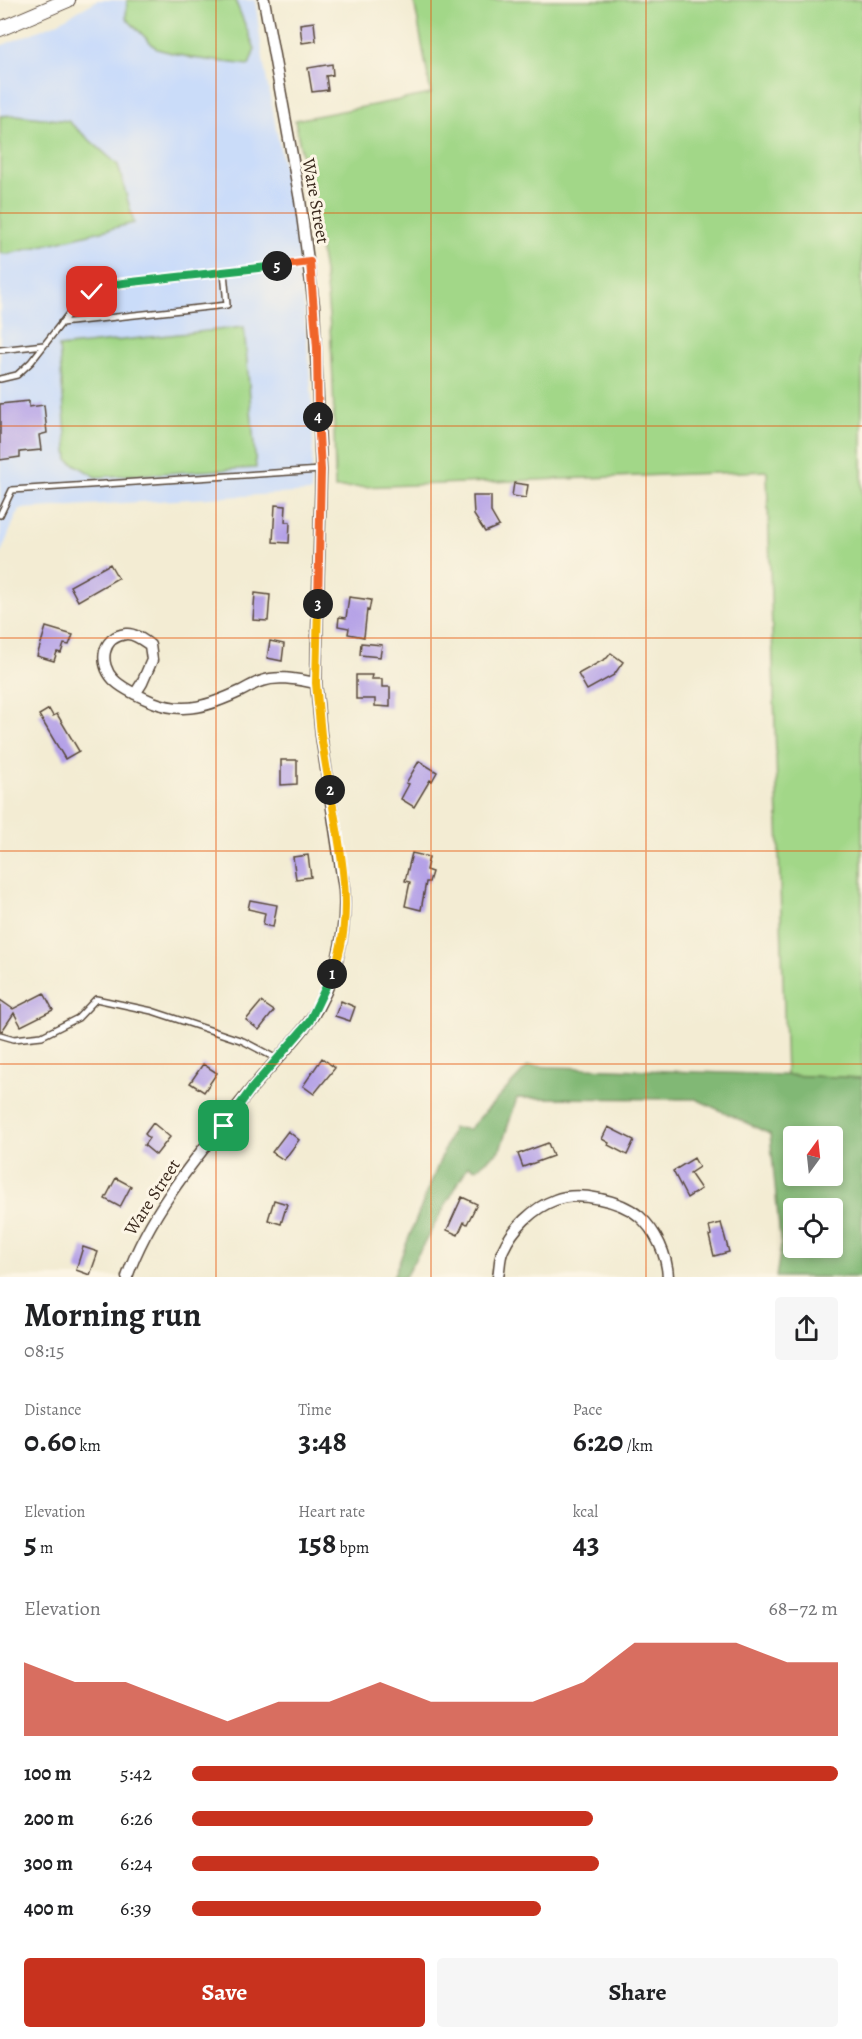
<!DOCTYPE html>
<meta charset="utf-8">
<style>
body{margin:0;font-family:Alegreya,serif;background:#f6f6f6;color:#202124;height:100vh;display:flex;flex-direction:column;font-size:22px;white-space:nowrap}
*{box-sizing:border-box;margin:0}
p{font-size:20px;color:#757577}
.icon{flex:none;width:33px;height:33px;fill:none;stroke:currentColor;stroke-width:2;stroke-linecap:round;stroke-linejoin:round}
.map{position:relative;height:1277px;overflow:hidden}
.sheet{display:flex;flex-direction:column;background:#fff;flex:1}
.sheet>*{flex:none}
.needle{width:39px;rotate:15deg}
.buttons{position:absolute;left:783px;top:1126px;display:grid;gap:12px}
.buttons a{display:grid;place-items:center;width:60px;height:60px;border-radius:6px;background:#fff;box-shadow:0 3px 9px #0003;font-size:30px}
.pin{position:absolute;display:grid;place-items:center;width:51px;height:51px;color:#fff;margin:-26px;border-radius:12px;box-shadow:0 3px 9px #0006}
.km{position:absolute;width:30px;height:30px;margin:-15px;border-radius:50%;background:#222;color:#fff;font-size:16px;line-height:30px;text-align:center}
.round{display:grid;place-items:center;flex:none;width:63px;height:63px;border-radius:6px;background:#f6f6f6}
.head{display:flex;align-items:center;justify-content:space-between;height:102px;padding:0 24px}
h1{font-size:33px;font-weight:700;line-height:45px}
.stats{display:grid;grid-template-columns:repeat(3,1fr);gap:9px;height:102px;padding:6px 24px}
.stats div{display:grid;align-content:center}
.stats b{font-size:30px;font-weight:700}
.stats small{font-size:16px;font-weight:400}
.stats p{font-size:16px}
.chart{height:168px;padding:12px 24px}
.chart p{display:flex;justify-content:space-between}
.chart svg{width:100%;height:108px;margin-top:6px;fill:#c8321e;opacity:.7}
.cta{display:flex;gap:12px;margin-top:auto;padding:12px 24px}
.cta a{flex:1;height:69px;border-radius:6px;background:#c8321e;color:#fff;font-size:24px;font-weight:700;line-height:69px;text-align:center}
.cta a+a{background:#f6f6f6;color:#202124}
ul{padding:0 24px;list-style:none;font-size:20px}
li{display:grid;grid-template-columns:96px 72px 1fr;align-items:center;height:45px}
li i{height:15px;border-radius:8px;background:#c8321e}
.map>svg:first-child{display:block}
.built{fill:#cadcf9}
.green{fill:#a2d788;stroke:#6e8053;stroke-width:1.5}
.forest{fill:#81b874;stroke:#5e7149;stroke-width:1.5;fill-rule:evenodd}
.building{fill:#b4a0e7}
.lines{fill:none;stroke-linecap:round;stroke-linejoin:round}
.lane-casing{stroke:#574739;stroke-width:8}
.street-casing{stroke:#574739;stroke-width:13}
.secondary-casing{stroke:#574739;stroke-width:16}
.lane{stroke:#fff;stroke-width:5}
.street{stroke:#fff;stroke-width:10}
.secondary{stroke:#fff;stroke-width:14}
.split-1-casing{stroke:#fff;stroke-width:12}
.split-2-casing{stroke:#fff;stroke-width:12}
.split-3-casing{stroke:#fff;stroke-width:12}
.split-4-casing{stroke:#fff;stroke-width:12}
.split-5-casing{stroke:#fff;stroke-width:12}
.split-6-casing{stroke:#fff;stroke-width:12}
.split-1{stroke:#22a559;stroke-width:8}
.split-2{stroke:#f5b400;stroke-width:8}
.split-3{stroke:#f5b400;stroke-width:8}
.split-4{stroke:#f0652b;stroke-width:8}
.split-5{stroke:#f0652b;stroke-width:8}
.split-6{stroke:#22a559;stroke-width:8}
.grid{fill:none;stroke:#e8590c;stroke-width:1.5;stroke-opacity:0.55}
.labels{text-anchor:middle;stroke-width:6;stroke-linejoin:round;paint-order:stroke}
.street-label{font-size:18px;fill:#3b2a1e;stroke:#fcf5e5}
</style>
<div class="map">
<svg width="862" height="1277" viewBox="0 0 862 1277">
<rect width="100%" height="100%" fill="#fcf5e5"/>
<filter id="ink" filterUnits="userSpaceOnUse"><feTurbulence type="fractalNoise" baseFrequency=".0167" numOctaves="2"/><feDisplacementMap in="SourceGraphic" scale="12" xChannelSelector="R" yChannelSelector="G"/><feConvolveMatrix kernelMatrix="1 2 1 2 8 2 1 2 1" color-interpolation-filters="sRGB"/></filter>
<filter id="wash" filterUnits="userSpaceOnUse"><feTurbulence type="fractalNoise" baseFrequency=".008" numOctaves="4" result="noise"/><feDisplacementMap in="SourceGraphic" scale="24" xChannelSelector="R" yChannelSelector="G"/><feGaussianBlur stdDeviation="1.35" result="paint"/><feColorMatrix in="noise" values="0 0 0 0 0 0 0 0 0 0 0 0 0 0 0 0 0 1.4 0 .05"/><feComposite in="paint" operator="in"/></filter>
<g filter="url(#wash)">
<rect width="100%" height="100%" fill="#f3ecd3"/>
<path class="built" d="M 98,0 L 255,0 L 264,66 L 298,241 L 312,400 L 313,446 L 311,492 L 19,509 L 0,555 L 0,46 L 55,24 Z"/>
<path class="green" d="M 127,0 L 235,0 L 255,49 L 249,65 L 192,58 L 157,49 L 126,18 Z
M 414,0 L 862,0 L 862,1078 L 786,1075 L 767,471 L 335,488 C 334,421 334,353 326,287 C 319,230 305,176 295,120 L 431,94 Z
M 16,115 L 68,121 L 118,165 L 134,223 L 8,254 L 0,253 L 0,116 Z
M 244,327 L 256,468 L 96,477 L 68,460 L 59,347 Z"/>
<path class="forest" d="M 528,1066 L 862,1078 L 862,1277 L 776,1277 L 781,1247 L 770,1134 L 696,1099 L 517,1098 L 500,1150 L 476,1169 L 468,1166 L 405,1277 L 393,1277 L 453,1128 L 469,1129 ZM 794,1137 L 832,1137 L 832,1176 L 794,1176 ZM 794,1209 L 832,1209 L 832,1248 L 794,1248 Z"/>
<g id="blocks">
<path class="building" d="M 314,22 L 316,41 L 302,43 L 300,24 Z
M 332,64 L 333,75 L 326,76 L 328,90 L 312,92 L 308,68 Z
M 29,401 L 29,407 L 44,405 L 47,433 L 39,435 L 41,450 L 20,452 L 20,457 L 0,460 L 0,404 Z
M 514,483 L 528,485 L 526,498 L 512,496 Z
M 473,496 L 491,496 L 491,512 L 499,526 L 485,532 L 474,515 Z
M 275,505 L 286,506 L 285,522 L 290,522 L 289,543 L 273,542 Z
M 110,564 L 118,578 L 78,601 L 70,586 Z
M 255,593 L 270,595 L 268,621 L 253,620 Z
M 349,597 L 371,600 L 369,611 L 367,610 L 364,637 L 348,634 L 349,628 L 338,626 L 339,617 L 346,618 Z
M 46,627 L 73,635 L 69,645 L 64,644 L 61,653 L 57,652 L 54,661 L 37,656 Z
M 270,641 L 284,644 L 282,661 L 267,658 Z
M 361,643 L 382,645 L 380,657 L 360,655 Z
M 611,653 L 623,662 L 614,675 L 587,690 L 578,674 L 607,658 Z
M 356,675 L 372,675 L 371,679 L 382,679 L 382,687 L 390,687 L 390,707 L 375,706 L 375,699 L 356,699 Z
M 49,709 L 53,716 L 57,714 L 79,751 L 65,759 L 39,715 Z
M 281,760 L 297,760 L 297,784 L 281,785 Z
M 419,761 L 437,772 L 432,781 L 430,780 L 414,807 L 401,799 L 409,784 L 406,783 Z
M 412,853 L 429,857 L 426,870 L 432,872 L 429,882 L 426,882 L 421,910 L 405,906 L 410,882 L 405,881 Z
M 308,855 L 311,877 L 296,879 L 293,857 Z
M 250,900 L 277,905 L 273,927 L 263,925 L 265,913 L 248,909 Z
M 44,993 L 53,1010 L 21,1026 L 14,1013 L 2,1031 L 0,1030 L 0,1000 L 13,1009 Z
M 341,1001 L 355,1007 L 350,1021 L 335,1016 Z
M 261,1002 L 274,1011 L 259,1030 L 246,1020 Z
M 322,1058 L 335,1068 L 314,1094 L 303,1086 Z
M 203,1064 L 217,1073 L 204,1092 L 190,1083 Z
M 153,1123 L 170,1137 L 156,1155 L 144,1145 L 149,1138 L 145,1134 Z
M 608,1127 L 634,1140 L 627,1155 L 608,1145 L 609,1143 L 602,1139 Z
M 288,1131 L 299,1140 L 284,1160 L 272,1152 Z
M 548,1143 L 553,1156 L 523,1167 L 518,1154 Z
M 694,1158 L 699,1167 L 690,1173 L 701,1189 L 687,1198 L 673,1171 Z
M 116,1178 L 131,1186 L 120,1207 L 105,1199 Z
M 462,1197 L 477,1204 L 467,1224 L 464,1222 L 458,1235 L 447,1230 Z
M 274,1200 L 287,1204 L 281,1224 L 268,1220 Z
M 721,1223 L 729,1252 L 714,1256 L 709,1236 L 711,1235 L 709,1226 Z
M 83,1247 L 98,1252 L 90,1275 L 76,1270 Z"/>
</g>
</g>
<g filter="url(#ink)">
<use href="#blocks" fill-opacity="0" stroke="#574739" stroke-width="1.5"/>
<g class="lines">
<g class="lane-casing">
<path id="lane" d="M 61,323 L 227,305 L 224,272
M 0,350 L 44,345
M 0,379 L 17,375 L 31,362 L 78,302 L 106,286 L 309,262
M 0,515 L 12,490 L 321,470
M 0,1035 L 14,1039 L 42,1036 L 78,1018 L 96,999 L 152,1011 L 243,1041 L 277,1059"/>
</g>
<g class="street-casing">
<path id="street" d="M 135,694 L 142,683 L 152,660 L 150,645 C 143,640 134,633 126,634 C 101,637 99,664 113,679 C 122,689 141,697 153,702 C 185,715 211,705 241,691 C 248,688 254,683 262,681 C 279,675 299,680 316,683
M 127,1277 C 151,1207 206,1146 252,1088 C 270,1066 291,1046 308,1023 C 335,986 347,934 344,889 L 321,735 L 316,683 L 321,470 L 314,306 L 300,200 L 264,0
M 498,1277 C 500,1268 499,1258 503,1250 C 513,1228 533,1208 555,1200 C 578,1191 620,1200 639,1216 C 656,1231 667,1255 668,1277"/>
</g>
<g class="secondary-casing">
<path id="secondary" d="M 0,29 L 68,0"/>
</g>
<use href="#lane" class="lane"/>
<use href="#street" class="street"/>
<use href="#secondary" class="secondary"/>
</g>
</g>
<g class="lines" filter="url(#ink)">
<g class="split-1-casing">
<path id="split-1" d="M 224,1126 L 252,1088 L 309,1022 L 332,974"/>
</g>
<g class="split-2-casing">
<path id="split-2" d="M 330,790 C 340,848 357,917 332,974"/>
</g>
<g class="split-3-casing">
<path id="split-3" d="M 318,604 L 316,683 L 321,735 L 330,790"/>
</g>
<g class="split-4-casing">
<path id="split-4" d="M 318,417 L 321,470 L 318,604"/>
</g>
<g class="split-5-casing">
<path id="split-5" d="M 277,266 L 310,262 L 317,348 L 318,417"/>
</g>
<g class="split-6-casing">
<path id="split-6" d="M 92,292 L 106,286 L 123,283 L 277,266"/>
</g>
<use href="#split-1" class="split-1"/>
<use href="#split-2" class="split-2"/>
<use href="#split-3" class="split-3"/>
<use href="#split-4" class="split-4"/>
<use href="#split-5" class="split-5"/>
<use href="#split-6" class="split-6"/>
</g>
<path class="grid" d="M 216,0 L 216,1277M 431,0 L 431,1277M 646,0 L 646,1277M 0,213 L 862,213M 0,426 L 862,426M 0,638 L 862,638M 0,851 L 862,851M 0,1064 L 862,1064"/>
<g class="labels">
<g class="street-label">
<text transform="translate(316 201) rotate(80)" y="6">Ware Street</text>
<text transform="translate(152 1197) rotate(-57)" y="6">Ware Street</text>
</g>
</g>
</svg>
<div class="buttons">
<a><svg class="needle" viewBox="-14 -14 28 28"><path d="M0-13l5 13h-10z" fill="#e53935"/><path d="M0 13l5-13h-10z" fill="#757577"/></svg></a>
<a><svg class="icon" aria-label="locate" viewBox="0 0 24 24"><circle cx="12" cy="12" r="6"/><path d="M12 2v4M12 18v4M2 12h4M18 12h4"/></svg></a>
</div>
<div class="pin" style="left:224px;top:1126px;background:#1e9e55"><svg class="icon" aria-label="arrive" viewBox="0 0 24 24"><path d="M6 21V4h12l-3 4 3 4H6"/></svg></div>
<div class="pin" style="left:92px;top:292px;background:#d93025"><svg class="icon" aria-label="check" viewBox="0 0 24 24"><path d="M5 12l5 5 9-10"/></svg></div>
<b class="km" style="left:332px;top:974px">1</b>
<b class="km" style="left:330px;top:790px">2</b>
<b class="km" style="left:318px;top:604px">3</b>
<b class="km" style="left:318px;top:417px">4</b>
<b class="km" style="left:277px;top:266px">5</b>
</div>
<section class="sheet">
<div class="head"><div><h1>Morning run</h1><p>08:15</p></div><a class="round"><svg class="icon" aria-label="share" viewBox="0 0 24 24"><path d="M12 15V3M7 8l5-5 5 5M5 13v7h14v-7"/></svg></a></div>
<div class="stats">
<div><p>Distance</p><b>0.60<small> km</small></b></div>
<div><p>Time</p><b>3:48</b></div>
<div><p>Pace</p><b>6:20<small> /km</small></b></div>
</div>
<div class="stats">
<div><p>Elevation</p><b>5<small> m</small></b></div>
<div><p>Heart rate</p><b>158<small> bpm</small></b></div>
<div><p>kcal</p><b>43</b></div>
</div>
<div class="chart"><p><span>Elevation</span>68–72 m</p>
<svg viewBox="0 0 160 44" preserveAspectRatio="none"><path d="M0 44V14L10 22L20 22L30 30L40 38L50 30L60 30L70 22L80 30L90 30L100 30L110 22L120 6L130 6L140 6L150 14L160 14V44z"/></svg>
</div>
<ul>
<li><b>100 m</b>5:42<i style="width:100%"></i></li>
<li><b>200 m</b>6:26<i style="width:62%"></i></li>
<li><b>300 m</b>6:24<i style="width:63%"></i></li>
<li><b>400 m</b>6:39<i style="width:54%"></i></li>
</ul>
<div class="cta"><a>Save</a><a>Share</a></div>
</section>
